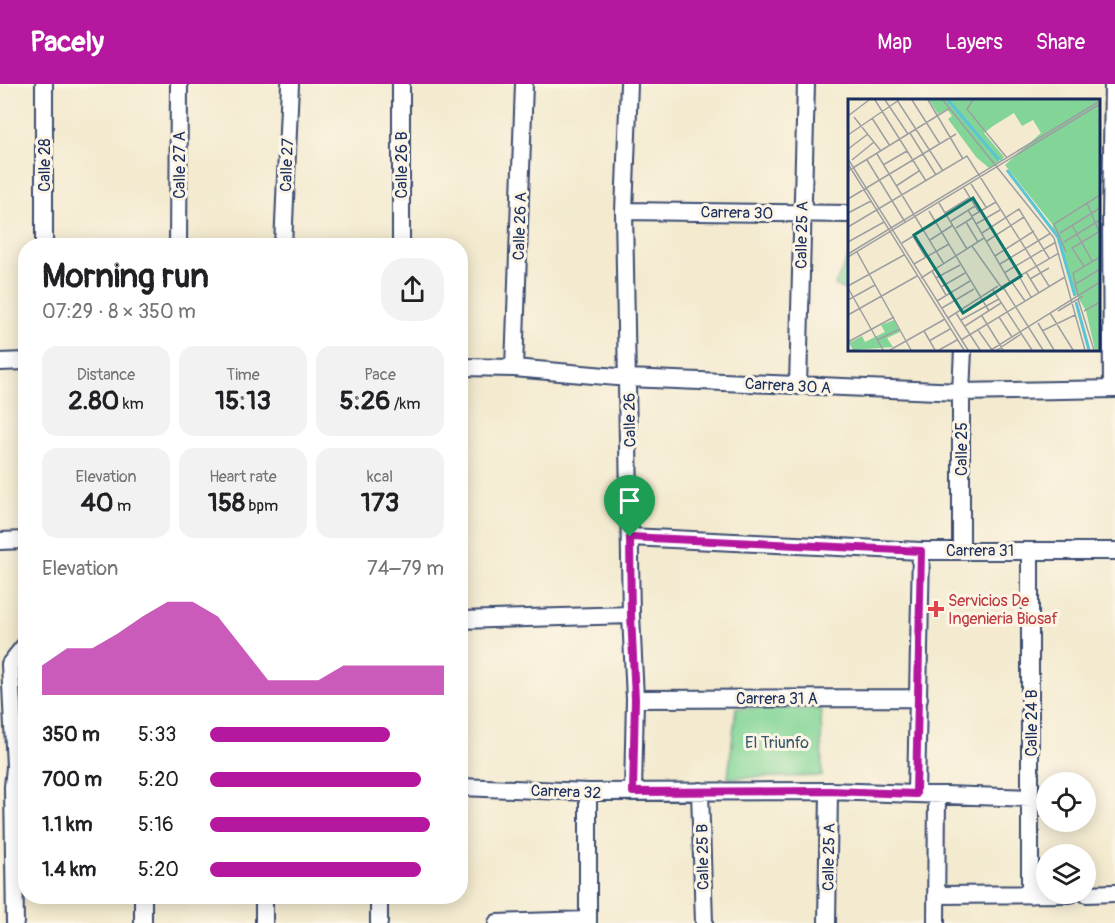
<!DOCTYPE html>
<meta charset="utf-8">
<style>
body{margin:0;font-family:Pangolin,sans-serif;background:#f2f2f2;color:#202124;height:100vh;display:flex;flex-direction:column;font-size:22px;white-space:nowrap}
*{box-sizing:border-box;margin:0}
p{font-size:20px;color:#757577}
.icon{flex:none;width:33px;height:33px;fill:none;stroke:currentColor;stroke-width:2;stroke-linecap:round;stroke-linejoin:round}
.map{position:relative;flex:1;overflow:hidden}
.drawer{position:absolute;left:18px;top:154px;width:450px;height:666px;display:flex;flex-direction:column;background:#fff;border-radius:24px;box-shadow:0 3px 15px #0003}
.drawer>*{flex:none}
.controls{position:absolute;left:1036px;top:688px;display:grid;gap:12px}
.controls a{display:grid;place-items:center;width:60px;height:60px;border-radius:50%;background:#fff;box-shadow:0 3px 15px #0003;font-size:30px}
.pin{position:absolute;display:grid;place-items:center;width:51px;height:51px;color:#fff;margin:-62px -26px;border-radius:50% 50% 50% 0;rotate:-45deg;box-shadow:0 0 6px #0007}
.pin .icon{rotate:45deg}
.round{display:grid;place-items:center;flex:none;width:63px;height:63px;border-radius:24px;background:#f2f2f2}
.head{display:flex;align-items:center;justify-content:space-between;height:102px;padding:0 24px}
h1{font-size:33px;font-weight:700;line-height:45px}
.figures{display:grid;grid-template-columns:repeat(3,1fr);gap:9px;height:102px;padding:6px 24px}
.figures div{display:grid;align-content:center;border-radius:15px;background:#f2f2f2;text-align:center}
.figures b{font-size:26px;font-weight:700}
.figures small{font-size:16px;font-weight:400}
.figures p{font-size:16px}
.chart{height:168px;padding:12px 24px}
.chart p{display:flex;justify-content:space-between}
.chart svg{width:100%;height:108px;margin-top:6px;fill:#b5179e;opacity:.7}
ul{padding:0 24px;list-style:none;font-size:20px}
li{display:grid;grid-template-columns:96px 72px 1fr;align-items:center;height:45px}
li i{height:15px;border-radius:8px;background:#b5179e}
header{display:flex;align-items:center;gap:36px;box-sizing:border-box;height:84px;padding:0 30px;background:#b5179e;color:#fff}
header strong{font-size:28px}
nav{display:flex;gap:33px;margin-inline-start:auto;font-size:21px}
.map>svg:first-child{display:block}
.green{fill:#82d597;stroke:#4e827a;stroke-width:1.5}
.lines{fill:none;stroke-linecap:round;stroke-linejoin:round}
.minor-casing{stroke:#3b4b6f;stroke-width:20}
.minor{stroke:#fff;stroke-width:16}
.route-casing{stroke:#fff;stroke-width:12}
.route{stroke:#b5179e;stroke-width:8}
.health-dot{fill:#e0444e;stroke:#fcf5e5;stroke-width:2}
.labels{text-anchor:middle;stroke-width:6;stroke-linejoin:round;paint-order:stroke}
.street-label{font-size:16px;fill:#1b2f5e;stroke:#fcf5e5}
.health-label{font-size:16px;fill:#be3a42;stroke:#fcf5e5;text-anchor:start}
.park-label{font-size:16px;fill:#35586c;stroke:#fcf5e5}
.inset-river{fill:none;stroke:#5bc4d6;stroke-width:3}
.inset-road{fill:none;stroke:#9d9fa2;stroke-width:1.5}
.view{fill:#0f766e;fill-opacity:0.15;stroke:#0f766e;stroke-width:3}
.inset-edge{fill:none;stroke:#1b2f5e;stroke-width:3}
</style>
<header>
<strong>Pacely</strong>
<nav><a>Map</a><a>Layers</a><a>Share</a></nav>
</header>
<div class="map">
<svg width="1115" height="839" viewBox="0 0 1115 839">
<rect width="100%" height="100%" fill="#fcf5e5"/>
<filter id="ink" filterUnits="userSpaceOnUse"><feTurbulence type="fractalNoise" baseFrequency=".0167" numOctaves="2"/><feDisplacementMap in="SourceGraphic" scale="12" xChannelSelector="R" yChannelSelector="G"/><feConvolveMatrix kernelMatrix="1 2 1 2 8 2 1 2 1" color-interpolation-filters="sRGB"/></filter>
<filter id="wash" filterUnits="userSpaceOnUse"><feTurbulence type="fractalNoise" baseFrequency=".008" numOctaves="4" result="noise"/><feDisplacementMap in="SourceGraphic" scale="24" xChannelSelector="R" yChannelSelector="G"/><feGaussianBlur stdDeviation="1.35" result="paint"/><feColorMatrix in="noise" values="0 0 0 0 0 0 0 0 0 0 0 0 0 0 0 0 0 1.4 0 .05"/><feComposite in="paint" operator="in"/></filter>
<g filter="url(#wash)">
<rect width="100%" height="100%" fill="#f3eacf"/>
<path class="green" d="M 849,171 L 849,208 L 835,201 Z
M 736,624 L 821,625 L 822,692 L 728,694 Z"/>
</g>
<g filter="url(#ink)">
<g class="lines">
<g class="minor-casing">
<path id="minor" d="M 44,0 L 44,162
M 629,0 L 624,127 L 631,531 L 635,615 L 633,708
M 624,127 L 850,130
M 178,162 L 179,0
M 283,162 L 290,0
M 401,162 L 401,0
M 0,278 L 26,277
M 460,283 L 514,284 L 628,294 L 961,308 L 1115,305
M 514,284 L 524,0
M 798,302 L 806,0
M 1112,305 L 1111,133 L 1113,0
M 630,453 L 921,467 L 1115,467
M 0,457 L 26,456
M 961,465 L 961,308 L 963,266
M 1030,467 L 1030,811
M 460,536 L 631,531
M 635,615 L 919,614
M 460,703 L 588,708 L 829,707 L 1031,714
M 700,707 L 704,839
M 916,709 L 921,467
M 1086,810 L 1115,809
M 937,811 L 1071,810
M 264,813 L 264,839
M 379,813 L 379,839
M 15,839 L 13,703 L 15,683 L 10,580 L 26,560
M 143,839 L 143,813
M 497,839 L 588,836
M 588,839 L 588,708
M 827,839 L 829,707
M 936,839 L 937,711"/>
</g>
<use href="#minor" class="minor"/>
</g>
</g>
<g class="lines" filter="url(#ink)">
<g class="route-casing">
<path id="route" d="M 630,453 L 921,467 L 916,710 L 829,707 L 633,708 L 635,615 L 631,531 Z"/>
</g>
<use href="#route" class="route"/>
</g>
<path class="health-dot" d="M933 516h6v6h6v6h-6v6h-6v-6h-6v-6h6z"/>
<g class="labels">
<g class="street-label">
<text transform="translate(44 81) rotate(-90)" y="6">Calle 28</text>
<text transform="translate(179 81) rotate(-90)" y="6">Calle 27 A</text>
<text transform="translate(286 81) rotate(-88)" y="6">Calle 27</text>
<text transform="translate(401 81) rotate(-90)" y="6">Calle 26 B</text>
<text transform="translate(737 128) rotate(1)" y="6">Carrera 30</text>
<text transform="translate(519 142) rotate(-88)" y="6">Calle 26 A</text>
<text transform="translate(801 151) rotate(-89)" y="6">Calle 25 A</text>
<text transform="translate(788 301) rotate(3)" y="6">Carrera 30 A</text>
<text transform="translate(629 336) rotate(-91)" y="6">Calle 26</text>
<text transform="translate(961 365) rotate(-90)" y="6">Calle 25</text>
<text x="980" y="472">Carrera 31</text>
<text x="777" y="620">Carrera 31 A</text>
<text transform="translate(1031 639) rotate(-90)" y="6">Calle 24 B</text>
<text transform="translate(566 707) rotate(2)" y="6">Carrera 32</text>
<text transform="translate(702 773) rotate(-91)" y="6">Calle 25 B</text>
<text transform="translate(828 773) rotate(-89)" y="6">Calle 25 A</text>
</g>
<g class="health-label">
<text x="948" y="522">Servicios De<tspan x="948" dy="18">Ingenieria Biosaf</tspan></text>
</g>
<g class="park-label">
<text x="777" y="664">El Triunfo</text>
</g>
</g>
<g transform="translate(848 15)">
<rect width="252" height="252" fill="#f3eacf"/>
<path d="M 81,1 L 99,1 L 152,62 L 141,69 L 128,58 L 100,20 L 104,17 L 99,10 L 90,15 ZM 100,1 L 252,1 L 252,251 L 247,251 L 238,212 L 228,195 L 204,125 L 157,66 L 193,34 L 185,21 L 174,27 L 166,14 L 145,27 L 136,34 L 156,58 L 153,62 ZM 46,221 L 52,233 L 39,239 L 45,248 L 5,251 L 1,244 L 14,237 L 17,243 L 37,233 L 33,226 Z" fill="#82d597"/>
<path class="inset-river" d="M 100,1 L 151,61M 159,71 L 210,138 L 227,197M 228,203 L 241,251"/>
<path class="inset-road" d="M 27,1 L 78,82M 37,1 L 60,35M 49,1 L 95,72M 64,1 L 92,45M 80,1 L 115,60M 95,1 L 206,139 L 237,251M 125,1 L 119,10 L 159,59M 0,17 L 21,1M 6,18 L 33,52M 24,19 L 42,47M 62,34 L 88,76M 0,36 L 51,1M 0,50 L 20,35M 29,55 L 96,165M 0,60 L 120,251M 4,61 L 26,43M 19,61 L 57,123M 0,65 L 116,251M 35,66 L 59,52M 0,72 L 102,9M 123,85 L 138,108M 48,87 L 71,72M 116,89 L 131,113M 0,100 L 108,35M 91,104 L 119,150M 239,104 L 252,135M 120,111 L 162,183M 81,112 L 141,212M 0,114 L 23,102M 97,114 L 121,99M 124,117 L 148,103M 103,122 L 127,107M 118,123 L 130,143M 128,125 L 152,111M 224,126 L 244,162M 0,128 L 119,57 L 201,187M 108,129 L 124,119M 134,134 L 171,110 L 201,159M 212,134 L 252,109M 65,137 L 78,159M 82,141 L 105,126M 139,142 L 176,118M 0,143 L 36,123M 216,143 L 252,121M 54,144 L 88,123M 124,147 L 153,188 L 211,154M 9,153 L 63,251M 218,153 L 206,125 L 252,96M 0,155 L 252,2M 147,157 L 186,132M 0,158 L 252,5M 66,165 L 101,145M 152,165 L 203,134M 236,167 L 224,149 L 252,132M 84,172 L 98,196M 178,173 L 191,194M 156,174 L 208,143M 171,177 L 183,198M 73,179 L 136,139M 88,179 L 112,166M 182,180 L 201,169M 163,182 L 177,202M 226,186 L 252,170M 0,187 L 56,156M 93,188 L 117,174M 155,188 L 195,251M 0,189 L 35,251M 145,191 L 184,251M 230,197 L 225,174 L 252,158M 230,200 L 246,251M 0,201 L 27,186M 89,202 L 122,182M 94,209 L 126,190M 210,212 L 235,197M 236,212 L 252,203M 108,214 L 132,251M 202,214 L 225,251M 0,216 L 69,177M 134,217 L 155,251M 151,218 L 164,238M 100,219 L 150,187M 113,221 L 151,200M 190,224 L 206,251M 117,227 L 153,204M 130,231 L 144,251M 76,232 L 87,251M 194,232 L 227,216M 29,241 L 52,230M 113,241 L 217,178M 81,242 L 102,230M 0,243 L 46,218M 42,251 L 97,220M 91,251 L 109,241M 143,251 L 252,183M 149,251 L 173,235"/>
<path class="view" d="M 125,99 L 173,177 L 115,214 L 66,136 Z"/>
<rect width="252" height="252" class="inset-edge"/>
</g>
</svg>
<div class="controls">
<a><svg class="icon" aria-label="locate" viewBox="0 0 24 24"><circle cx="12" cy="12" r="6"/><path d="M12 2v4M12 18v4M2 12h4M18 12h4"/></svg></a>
<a><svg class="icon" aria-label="layers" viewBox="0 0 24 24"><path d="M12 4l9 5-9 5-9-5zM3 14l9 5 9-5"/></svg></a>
</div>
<div class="pin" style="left:630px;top:453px;background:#1e9e55"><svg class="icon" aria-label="arrive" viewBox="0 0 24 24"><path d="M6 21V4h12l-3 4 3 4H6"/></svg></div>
<section class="drawer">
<div class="head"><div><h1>Morning run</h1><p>07:29 · 8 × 350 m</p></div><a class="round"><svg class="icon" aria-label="share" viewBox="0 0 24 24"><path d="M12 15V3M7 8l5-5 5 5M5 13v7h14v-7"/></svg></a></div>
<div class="figures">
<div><p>Distance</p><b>2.80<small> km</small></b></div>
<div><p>Time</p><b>15:13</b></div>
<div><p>Pace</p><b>5:26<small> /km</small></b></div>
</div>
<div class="figures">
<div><p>Elevation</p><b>40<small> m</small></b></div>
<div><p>Heart rate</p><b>158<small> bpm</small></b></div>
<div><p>kcal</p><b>173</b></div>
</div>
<div class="chart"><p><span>Elevation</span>74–79 m</p>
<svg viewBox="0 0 160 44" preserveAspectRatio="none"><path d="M0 44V32L10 25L20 25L30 19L40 12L50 6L60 6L70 12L80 25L90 38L100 38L110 38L120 32L130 32L140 32L150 32L160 32V44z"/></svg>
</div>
<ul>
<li><b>350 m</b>5:33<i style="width:77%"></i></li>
<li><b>700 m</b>5:20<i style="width:90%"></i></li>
<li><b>1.1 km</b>5:16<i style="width:94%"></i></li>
<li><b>1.4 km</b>5:20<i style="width:90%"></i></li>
</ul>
</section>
</div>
